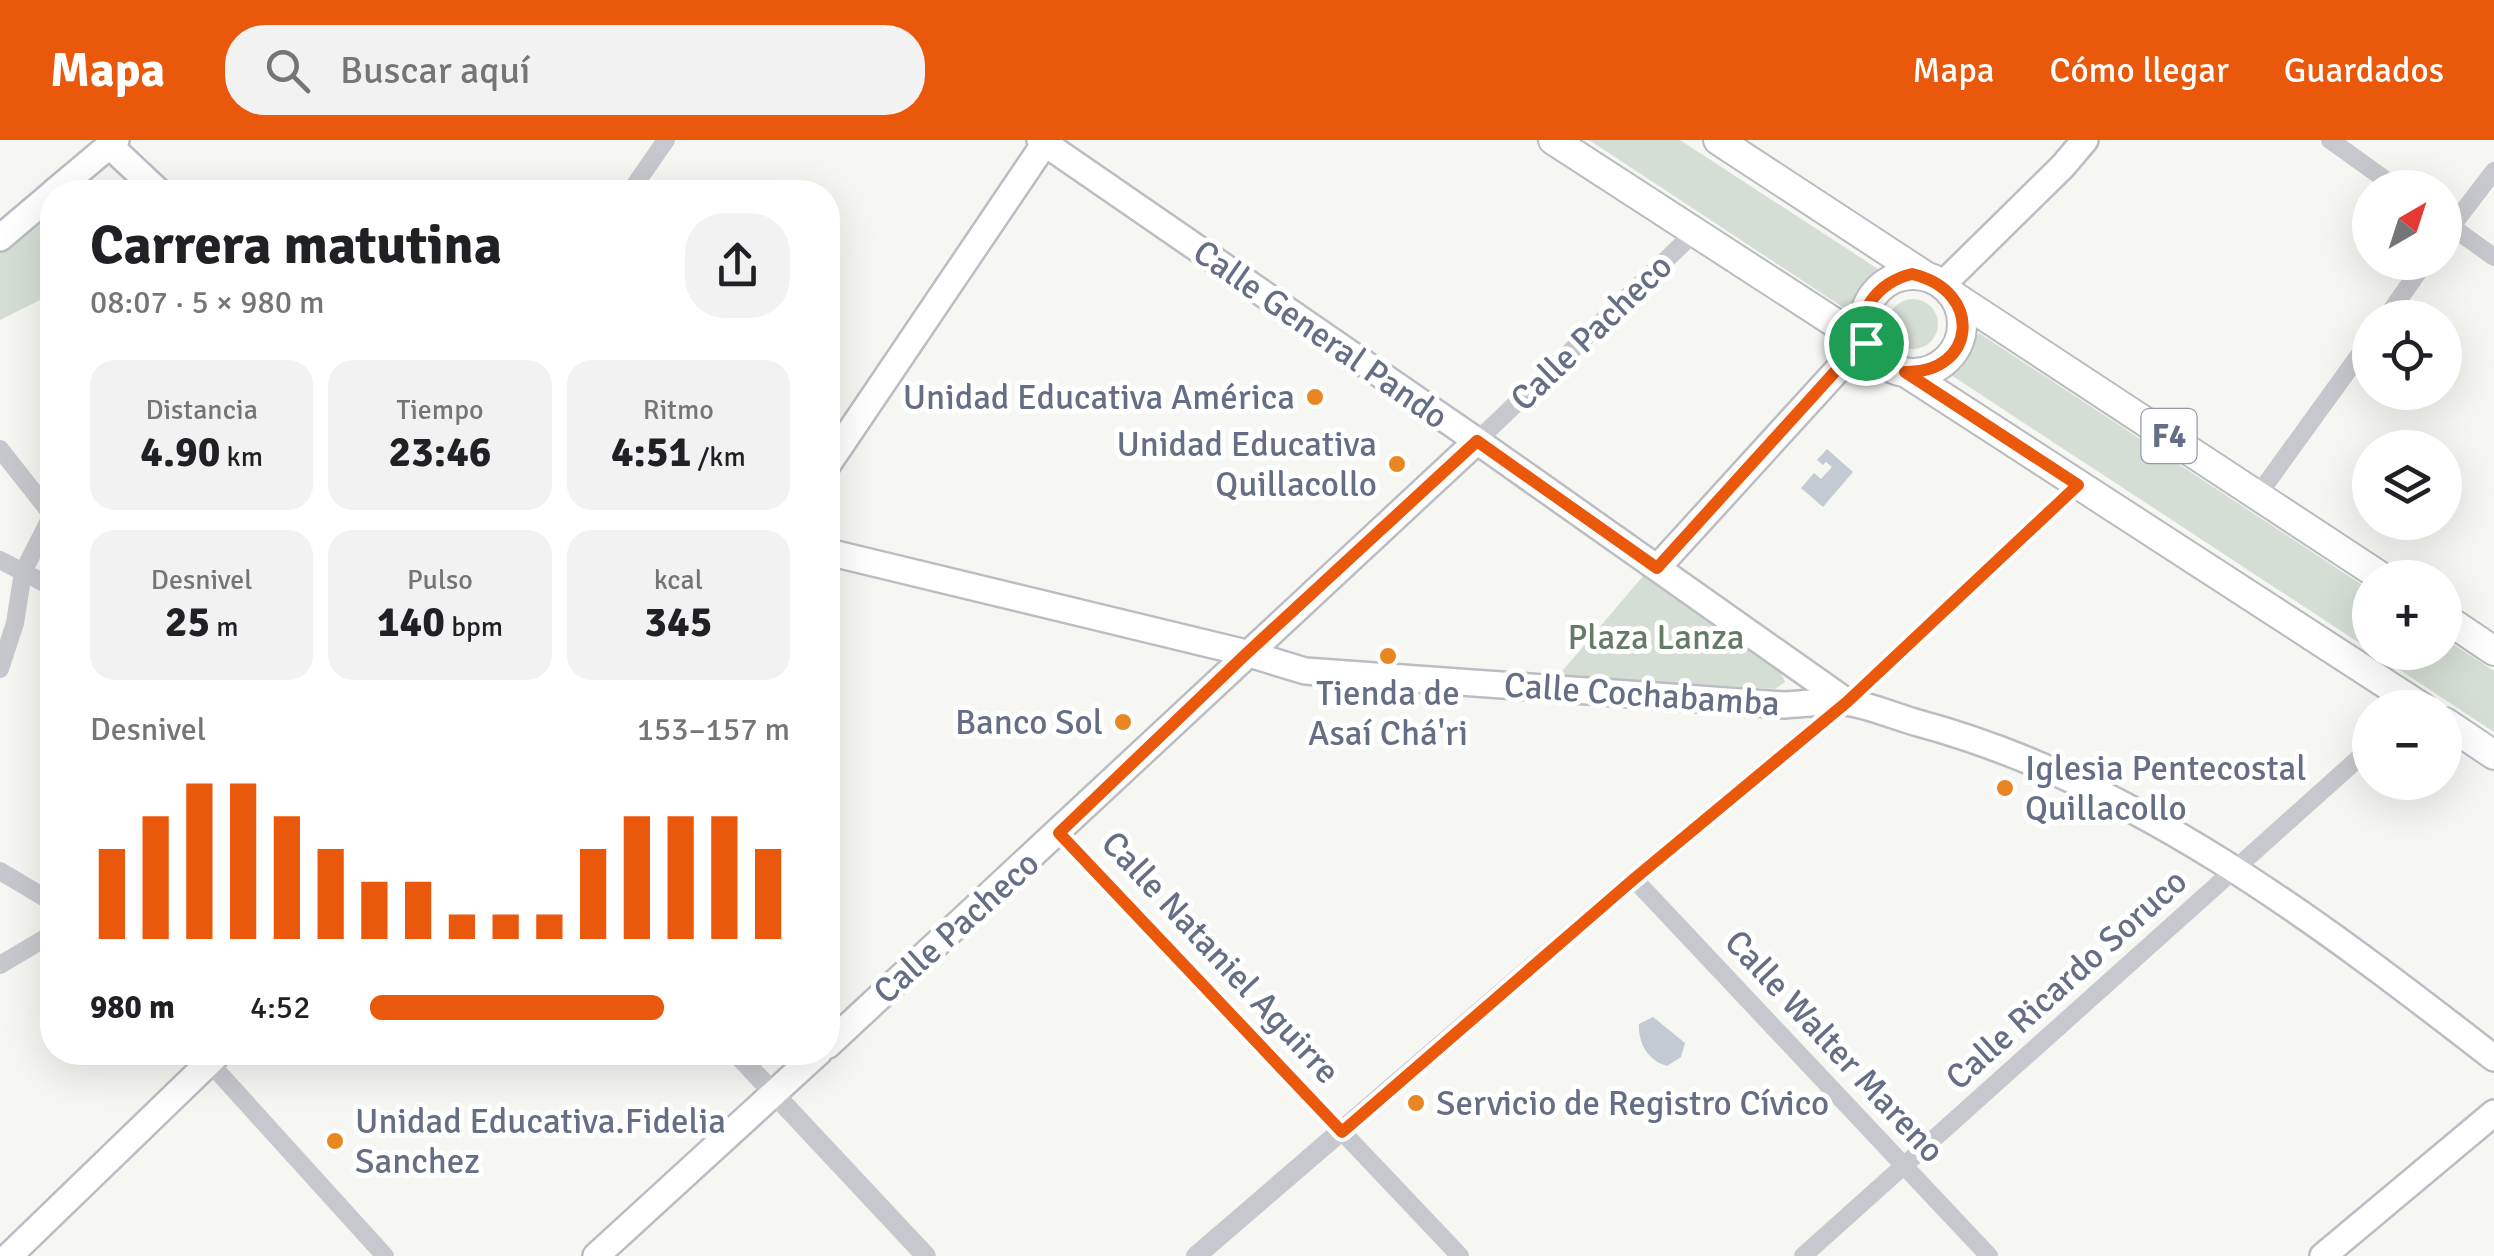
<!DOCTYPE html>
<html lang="es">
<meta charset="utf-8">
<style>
body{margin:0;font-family:Signika,sans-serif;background:#f2f2f2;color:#202124;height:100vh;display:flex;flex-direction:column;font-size:38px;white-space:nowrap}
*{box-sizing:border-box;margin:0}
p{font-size:32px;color:#757577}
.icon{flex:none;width:55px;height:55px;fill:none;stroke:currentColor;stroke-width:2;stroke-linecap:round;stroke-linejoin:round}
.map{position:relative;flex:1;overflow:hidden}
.sheet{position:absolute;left:40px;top:40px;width:800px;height:885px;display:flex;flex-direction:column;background:#fff;border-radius:40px;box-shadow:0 10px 40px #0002}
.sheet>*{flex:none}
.needle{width:65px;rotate:39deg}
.fabs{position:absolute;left:2352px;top:30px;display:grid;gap:20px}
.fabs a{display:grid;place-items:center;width:110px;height:110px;border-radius:50%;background:#fff;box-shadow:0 10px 40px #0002;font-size:50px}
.pin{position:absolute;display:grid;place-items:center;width:85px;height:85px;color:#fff;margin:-42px;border:5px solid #fff;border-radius:50%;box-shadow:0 2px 10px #0007}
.round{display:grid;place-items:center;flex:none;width:105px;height:105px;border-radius:40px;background:#f2f2f2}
.overview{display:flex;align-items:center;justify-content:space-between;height:170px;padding:0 50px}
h1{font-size:55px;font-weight:700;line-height:75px}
.stats{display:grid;grid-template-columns:repeat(3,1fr);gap:15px;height:170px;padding:10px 50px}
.stats div{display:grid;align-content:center;border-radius:25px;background:#f2f2f2;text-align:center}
.stats b{font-size:42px;font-weight:700}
.stats small{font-size:28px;font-weight:400}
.stats p{font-size:28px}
.chart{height:280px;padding:20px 50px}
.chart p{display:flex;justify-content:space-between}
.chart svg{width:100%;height:180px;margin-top:10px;stroke:#ea580c;stroke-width:6}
ul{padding:0 50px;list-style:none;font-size:32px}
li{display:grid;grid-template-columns:160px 120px 1fr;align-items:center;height:75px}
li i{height:25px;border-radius:12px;background:#ea580c}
header{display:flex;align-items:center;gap:60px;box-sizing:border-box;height:140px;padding:0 50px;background:#ea580c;color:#fff}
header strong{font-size:48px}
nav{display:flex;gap:55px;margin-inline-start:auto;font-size:35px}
.search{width:700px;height:90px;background:#f2f2f2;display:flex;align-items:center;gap:25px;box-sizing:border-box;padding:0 35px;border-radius:40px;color:#757577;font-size:38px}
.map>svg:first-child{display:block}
.green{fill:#d5ded4}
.water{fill:#c4cad1}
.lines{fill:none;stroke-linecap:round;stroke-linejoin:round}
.secondary-casing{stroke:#bbbdc3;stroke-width:30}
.primary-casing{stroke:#b9bbc0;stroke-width:32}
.minor{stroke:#c7c8cd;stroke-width:18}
.tertiary{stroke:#c7c8cd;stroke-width:20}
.secondary{stroke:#fff;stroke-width:25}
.primary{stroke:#fff;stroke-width:28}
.route-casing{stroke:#fff;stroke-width:20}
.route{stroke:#ea580c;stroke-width:12}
.poi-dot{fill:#e88722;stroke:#fff;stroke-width:4}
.labels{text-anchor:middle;stroke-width:10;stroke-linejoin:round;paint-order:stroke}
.shield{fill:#fff;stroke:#939aaa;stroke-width:2.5}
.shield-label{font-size:32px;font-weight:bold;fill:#656e85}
.street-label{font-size:35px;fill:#656e85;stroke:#fff}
.poi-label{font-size:35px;fill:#656e85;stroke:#fff;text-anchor:end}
.park-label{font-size:35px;fill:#647c65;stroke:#fff}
</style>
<header>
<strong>Mapa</strong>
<div class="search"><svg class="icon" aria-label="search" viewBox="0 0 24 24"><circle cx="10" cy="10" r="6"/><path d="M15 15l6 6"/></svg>Buscar aquí</div>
<nav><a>Mapa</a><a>Cómo llegar</a><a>Guardados</a></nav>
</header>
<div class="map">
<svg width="2494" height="1116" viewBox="0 0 2494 1116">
<rect width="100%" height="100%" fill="#f6f7f3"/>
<path class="green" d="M 1589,0 L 1680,0 L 1878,129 L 1850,172 Z
M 52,66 L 52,154 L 0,180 L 0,111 Z
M1888 184a25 25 0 1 1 50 0a25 25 0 1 1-50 0Z
M 1979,193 L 2370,450 L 2370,510 L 1951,235 Z
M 1644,435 L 1779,529 L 1785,542 L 1775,549 L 1558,536 Z
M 2445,499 L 2494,531 L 2494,592 L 2374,513 L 2445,512 Z"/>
<path class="water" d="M 1827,309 L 1853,332 L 1823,367 L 1801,348 L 1814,333 L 1821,339 L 1832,327 L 1826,322 L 1823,325 L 1817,320 Z
M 1653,877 L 1685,903 L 1681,917 L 1667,926 C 1648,921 1638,903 1639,884 Z"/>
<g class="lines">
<g class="secondary-casing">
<path id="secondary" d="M 1040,0 L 1477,301 L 1847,562
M 110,6 L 159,52
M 54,52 L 116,0
M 0,98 L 52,54
M 1942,145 L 2063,26 L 2085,0
M 828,324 L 1047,0
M 828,412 L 1246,513 L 1305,531 L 1784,565 C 1803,564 1825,561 1845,562 C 1866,564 1896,577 1918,583 C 2134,641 2320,783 2494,918
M 1657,428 L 1843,224 L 1871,210
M 828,905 L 1477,301
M 9,1116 L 220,912
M 596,1116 L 819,912
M 2323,1116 L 2494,973"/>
</g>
<g class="primary-casing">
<path id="primary" d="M 1553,0 L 1866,203
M 1718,0 L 1927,137
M1864 184a49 49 0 1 1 98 0a49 49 0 1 1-98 0Z
M 1954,156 L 2383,438
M 1905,232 L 2423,568
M 2445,478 L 2494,511
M 2445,582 L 2494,615"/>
</g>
<path class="minor" d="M 2330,0 L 2397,48
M 630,52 L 666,0
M 2445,82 L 2494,117
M 2445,95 L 2494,31
M 2386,178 L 2425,122
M 1477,301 L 1695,92
M 0,309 L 52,375
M 2258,355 L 2370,200
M 0,420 L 52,447
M 0,529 L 15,483 L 23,432 L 52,375
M 1847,562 L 2079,345
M 1059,693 L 1460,1116
M 0,731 L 52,762
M 1634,739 L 1989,1116
M 0,825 L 52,794
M 200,912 L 385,1116
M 1803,1116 L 2370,608"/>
<path class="tertiary" d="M 735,912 L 926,1116
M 1196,1116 L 1634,739 L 1847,562"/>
<use href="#secondary" class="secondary"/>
<use href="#primary" class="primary"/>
</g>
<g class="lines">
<g class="route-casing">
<path id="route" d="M 1912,134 C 1985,151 1976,234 1905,232 L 2078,345 L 1847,562 L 1634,739 L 1342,992 L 1059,693 L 1246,514 L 1477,301 L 1657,428 L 1842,224 L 1871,210 C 1848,176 1879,141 1912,134 Z"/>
</g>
<use href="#route" class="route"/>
</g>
<g class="poi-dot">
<circle cx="1315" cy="257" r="10"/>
<circle cx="1397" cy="324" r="10"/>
<circle cx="1388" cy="516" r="10"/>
<circle cx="1123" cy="582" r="10"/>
<circle cx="2005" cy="648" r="10"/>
<circle cx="1416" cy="963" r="10"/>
<circle cx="335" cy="1001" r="10"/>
</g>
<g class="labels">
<rect class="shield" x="2141.5" y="269" width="55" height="54" rx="8"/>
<g class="shield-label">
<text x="2169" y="307">F4</text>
</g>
<g class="street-label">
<text transform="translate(1591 192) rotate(-44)" y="12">Calle Pacheco</text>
<text transform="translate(1321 194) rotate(35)" y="12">Calle General Pando</text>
<text transform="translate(1642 554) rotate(4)" y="12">Calle Cochabamba</text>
<text transform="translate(956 787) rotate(-42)" y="12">Calle Pacheco</text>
<text transform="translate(1221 817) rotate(47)" y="12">Calle Nataniel Aguirre</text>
<text transform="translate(2066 839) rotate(-42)" y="12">Calle Ricardo Soruco</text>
<text transform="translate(1835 906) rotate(47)" y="12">Calle Walter Mareno</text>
</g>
<g class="poi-label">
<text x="1295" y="269">Unidad Educativa América</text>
<text x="1377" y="316">Unidad Educativa<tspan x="1377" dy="40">Quillacollo</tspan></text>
<text x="1388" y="565" text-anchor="middle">Tienda de<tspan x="1388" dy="40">Asaí Chá'ri</tspan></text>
<text x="1103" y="594">Banco Sol</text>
<text x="2025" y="640" text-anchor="start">Iglesia Pentecostal<tspan x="2025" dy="40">Quillacollo</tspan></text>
<text x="1436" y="975" text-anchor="start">Servicio de Registro Cívico</text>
<text x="355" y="993" text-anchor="start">Unidad Educativa.Fidelia<tspan x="355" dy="40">Sanchez</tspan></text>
</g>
<g class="park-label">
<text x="1656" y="509">Plaza Lanza</text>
</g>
</g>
</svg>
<div class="fabs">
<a><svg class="needle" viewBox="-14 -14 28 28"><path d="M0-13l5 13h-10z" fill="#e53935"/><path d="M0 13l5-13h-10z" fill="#757577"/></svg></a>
<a><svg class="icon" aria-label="locate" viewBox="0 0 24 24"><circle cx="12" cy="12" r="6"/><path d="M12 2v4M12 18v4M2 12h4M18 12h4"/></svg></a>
<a><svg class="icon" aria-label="layers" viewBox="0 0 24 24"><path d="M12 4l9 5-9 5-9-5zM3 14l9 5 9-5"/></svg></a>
<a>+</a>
<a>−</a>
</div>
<div class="pin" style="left:1866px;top:203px;background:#1e9e55"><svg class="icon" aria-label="arrive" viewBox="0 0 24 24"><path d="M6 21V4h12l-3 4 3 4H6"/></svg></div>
<section class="sheet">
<div class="overview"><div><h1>Carrera matutina</h1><p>08:07 · 5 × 980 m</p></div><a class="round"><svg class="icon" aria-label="share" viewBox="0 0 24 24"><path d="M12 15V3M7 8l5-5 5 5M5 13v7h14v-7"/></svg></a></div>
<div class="stats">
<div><p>Distancia</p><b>4.90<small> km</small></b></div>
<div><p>Tiempo</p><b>23:46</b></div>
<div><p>Ritmo</p><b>4:51<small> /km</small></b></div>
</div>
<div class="stats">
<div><p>Desnivel</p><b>25<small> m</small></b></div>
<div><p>Pulso</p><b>140<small> bpm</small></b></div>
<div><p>kcal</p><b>345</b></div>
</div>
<div class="chart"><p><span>Desnivel</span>153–157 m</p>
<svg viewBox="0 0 160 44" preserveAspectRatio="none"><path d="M5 44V22M15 44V14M25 44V6M35 44V6M45 44V14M55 44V22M65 44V30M75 44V30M85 44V38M95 44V38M105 44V38M115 44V22M125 44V14M135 44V14M145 44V14M155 44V22"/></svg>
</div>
<ul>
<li><b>980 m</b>4:52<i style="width:70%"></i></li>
</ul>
</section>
</div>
